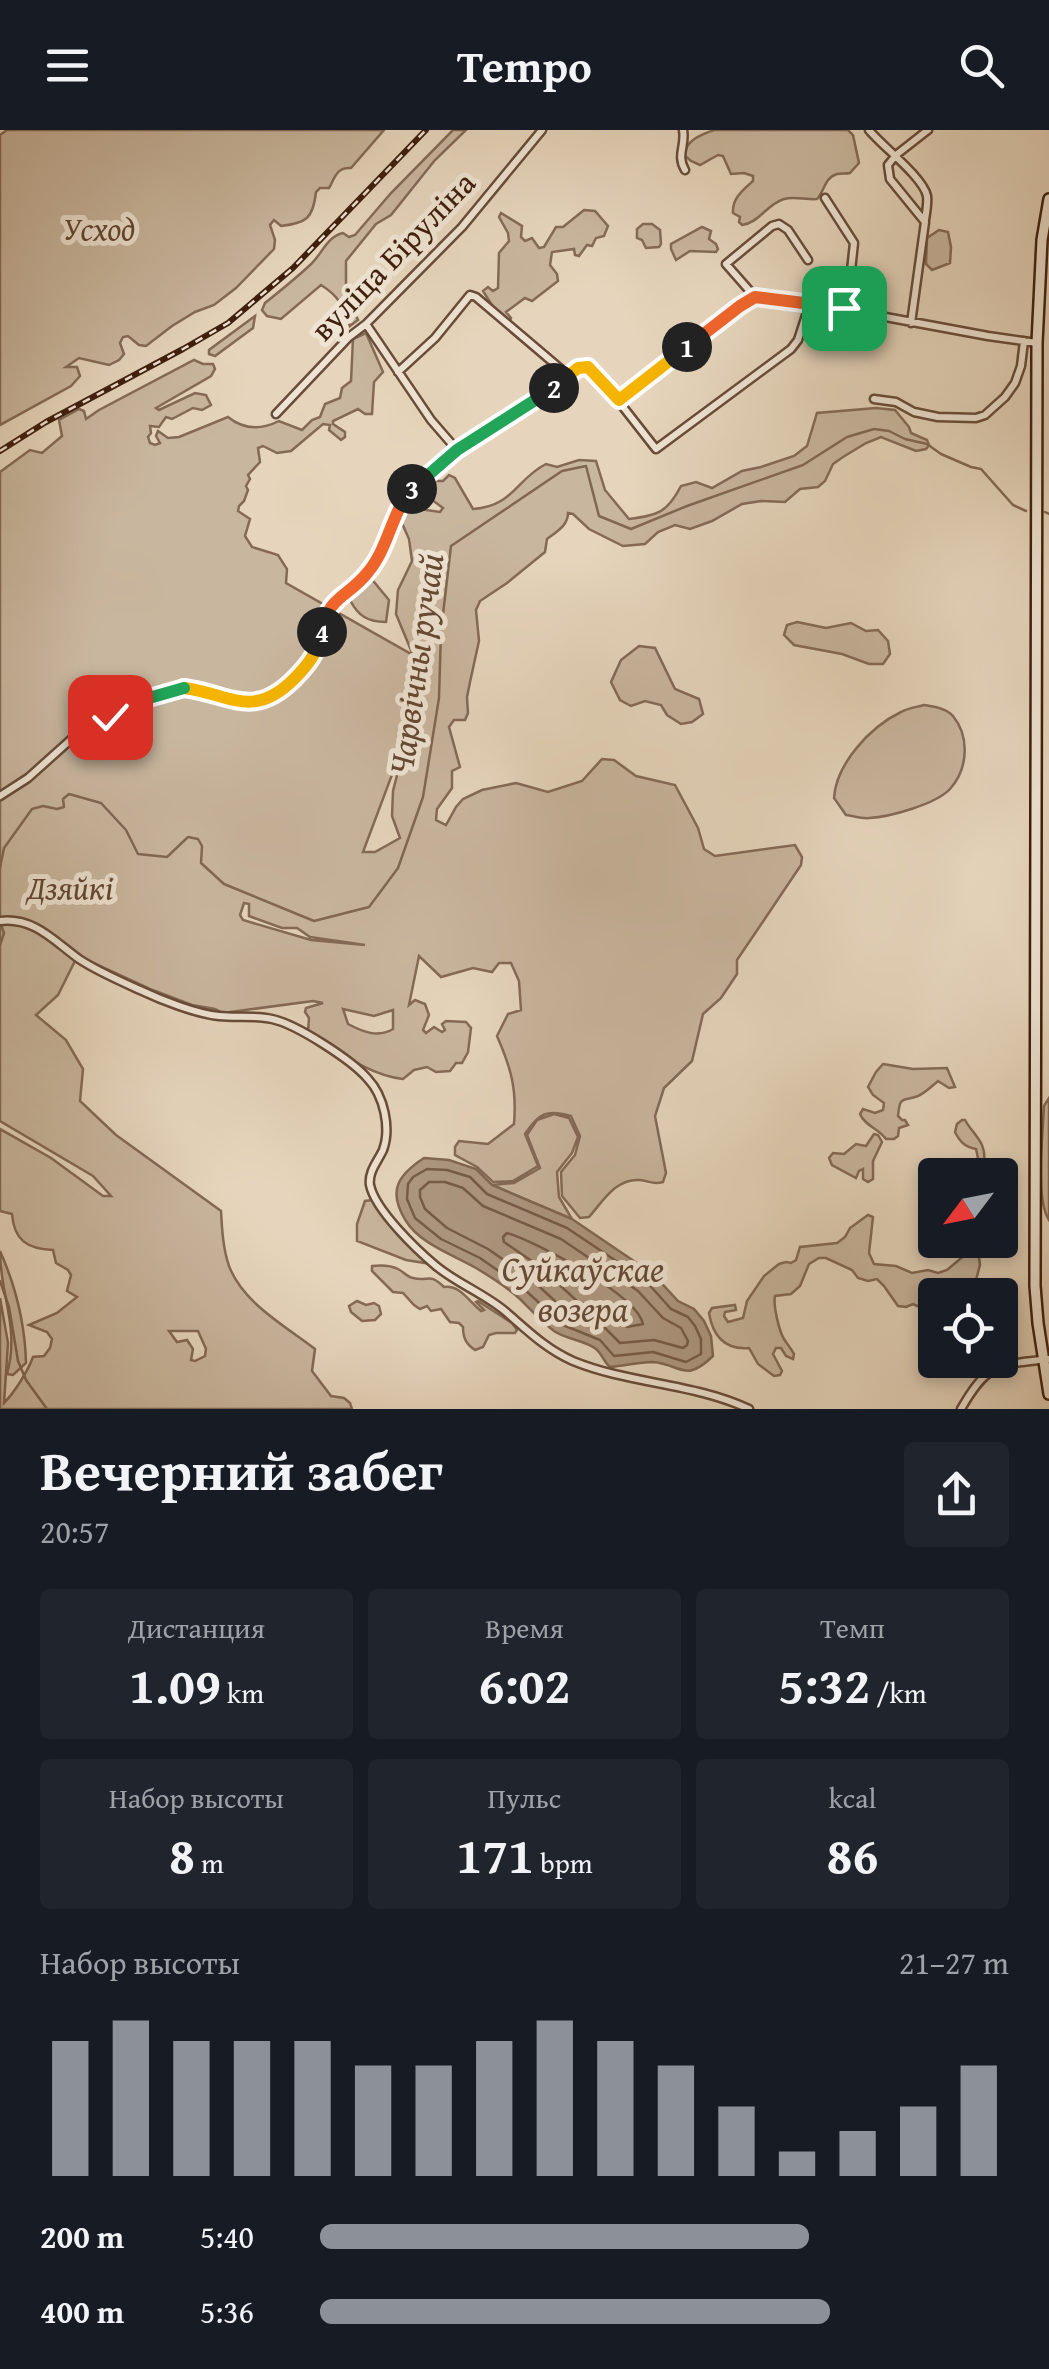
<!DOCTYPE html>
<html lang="ru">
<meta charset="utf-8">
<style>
body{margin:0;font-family:"Gentium Book Plus",serif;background:#20242c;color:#f1f3f6;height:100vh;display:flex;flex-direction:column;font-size:38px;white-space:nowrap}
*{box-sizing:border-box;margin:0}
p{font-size:32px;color:#9ea1a6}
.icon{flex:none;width:55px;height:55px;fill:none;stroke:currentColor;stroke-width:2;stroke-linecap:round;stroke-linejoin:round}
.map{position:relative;height:1279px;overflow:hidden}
.sheet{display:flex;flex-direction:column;background:#171b24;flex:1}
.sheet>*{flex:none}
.needle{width:65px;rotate:238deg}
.controls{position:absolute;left:918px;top:1028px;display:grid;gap:20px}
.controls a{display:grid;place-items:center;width:100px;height:100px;border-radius:10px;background:#171b24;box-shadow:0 5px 15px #0003;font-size:50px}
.pin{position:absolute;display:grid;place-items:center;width:85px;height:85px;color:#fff;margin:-42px;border-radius:20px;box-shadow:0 5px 15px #0006}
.km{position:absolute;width:50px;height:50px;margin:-25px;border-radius:50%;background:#222;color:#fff;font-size:28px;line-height:50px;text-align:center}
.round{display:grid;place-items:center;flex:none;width:105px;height:105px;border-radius:10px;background:#20242c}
.overview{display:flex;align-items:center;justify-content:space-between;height:170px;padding:0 40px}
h1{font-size:55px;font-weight:800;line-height:75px}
.figures{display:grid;grid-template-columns:repeat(3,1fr);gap:15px;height:170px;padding:10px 40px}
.figures div{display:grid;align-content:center;border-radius:10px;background:#20242c;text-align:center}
.figures b{font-size:50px;font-weight:800}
.figures small{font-size:28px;font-weight:400}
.figures p{font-size:28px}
.chart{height:280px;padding:20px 40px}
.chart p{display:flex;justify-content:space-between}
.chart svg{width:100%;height:180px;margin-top:10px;stroke:#8c9099;stroke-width:6}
ul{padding:0 40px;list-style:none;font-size:32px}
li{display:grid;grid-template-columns:160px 120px 1fr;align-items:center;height:75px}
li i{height:25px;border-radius:12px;background:#8c9099}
header{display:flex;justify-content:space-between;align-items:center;height:130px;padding:0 40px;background:#171b24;font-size:45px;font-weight:800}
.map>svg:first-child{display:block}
.green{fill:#c9b69e;stroke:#846a56;stroke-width:2.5;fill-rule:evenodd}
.water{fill:#ad9780;stroke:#816752;stroke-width:2.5}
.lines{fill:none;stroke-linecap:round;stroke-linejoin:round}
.shore{stroke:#765b46;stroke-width:2.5}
.stream{stroke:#816752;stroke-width:2.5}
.street-casing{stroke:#684c39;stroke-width:11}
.secondary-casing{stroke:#3e1f0d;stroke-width:14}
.street{stroke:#efe4d3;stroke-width:6}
.secondary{stroke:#efe4d3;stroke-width:9}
.rail-casing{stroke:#3e1f0d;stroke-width:6}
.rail{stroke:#efe4d3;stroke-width:2.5;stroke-dasharray:8;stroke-linecap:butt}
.split-1-casing{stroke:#fff;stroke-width:20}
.split-2-casing{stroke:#fff;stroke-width:20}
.split-3-casing{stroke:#fff;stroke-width:20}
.split-4-casing{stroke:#fff;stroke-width:20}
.split-5-casing{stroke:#fff;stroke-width:20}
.split-6-casing{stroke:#fff;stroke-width:20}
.split-1{stroke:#f0652b;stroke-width:12}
.split-2{stroke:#f5b400;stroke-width:12}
.split-3{stroke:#22a559;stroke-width:12}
.split-4{stroke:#f0652b;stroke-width:12}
.split-5{stroke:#f5b400;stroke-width:12}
.split-6{stroke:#22a559;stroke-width:12}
.labels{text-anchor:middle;stroke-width:10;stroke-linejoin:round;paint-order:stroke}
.park-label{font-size:32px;font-style:italic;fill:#614531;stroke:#efe4d3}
.street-label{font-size:32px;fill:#3e1f0d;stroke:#efe4d3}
.water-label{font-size:35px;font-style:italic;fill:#654935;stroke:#efe4d3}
</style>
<header><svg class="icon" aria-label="menu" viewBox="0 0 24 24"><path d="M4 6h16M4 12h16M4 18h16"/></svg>Tempo<svg class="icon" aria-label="search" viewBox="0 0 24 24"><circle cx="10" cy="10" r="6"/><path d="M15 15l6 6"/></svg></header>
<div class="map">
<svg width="1049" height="1279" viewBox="0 0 1049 1279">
<rect width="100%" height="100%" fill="#e6d5bc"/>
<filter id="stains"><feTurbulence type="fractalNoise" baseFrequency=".002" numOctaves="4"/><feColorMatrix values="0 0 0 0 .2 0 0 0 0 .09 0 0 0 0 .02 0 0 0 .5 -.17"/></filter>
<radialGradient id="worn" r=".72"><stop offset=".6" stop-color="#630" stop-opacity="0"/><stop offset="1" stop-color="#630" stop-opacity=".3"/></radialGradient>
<path class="green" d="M 7,0 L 384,0 L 351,38 C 336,37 335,48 329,58 L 320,58 L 316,62 C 313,89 306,93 281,96 L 274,90 L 270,95 L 275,110 L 274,119 L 236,158 L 214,175 L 195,182 L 172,196 L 146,216 L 139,215 L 128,206 L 123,207 L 120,213 L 124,224 L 119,230 L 109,235 L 79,228 L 66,237 L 77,237 L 80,246 L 71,256 L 0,295 L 0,5 Z
M 453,0 L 466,0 L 435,30 L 391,85 L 376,94 L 346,131 L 346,166 L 358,190 L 350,196 C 343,176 339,166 321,155 L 281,189 L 267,186 L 262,180 L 265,173 C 280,161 295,149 309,136 C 322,125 326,107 343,103 L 349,107 L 355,105 L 391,63 Z
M 714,0 L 848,0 L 853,5 L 859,33 L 850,43 C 846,44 841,43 837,44 C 825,47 824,62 817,69 C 806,70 795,66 784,69 C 767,74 759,93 742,95 L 739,92 L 740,87 L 733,83 C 732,68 743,60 753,51 L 753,46 L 744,43 L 731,44 L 723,26 L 718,25 L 700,35 L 691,31 L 684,25 C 687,9 701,5 714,0 Z
M 584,80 L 595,81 L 608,96 L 604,106 L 596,108 L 592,116 L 587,115 L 579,126 L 575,125 L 574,119 L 552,122 L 550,135 L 557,144 L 558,151 L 532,171 L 525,168 L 506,182 L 511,188 L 510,191 L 495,180 L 483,161 L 488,157 L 493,161 L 498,158 L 499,123 L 509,111 L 508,103 L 499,87 L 501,83 L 522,96 L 521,107 L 525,111 L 532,108 L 539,118 L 544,117 L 556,97 L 563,97 Z
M 643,94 L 652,94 L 660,100 L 661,114 L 659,117 L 646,118 L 642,110 L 637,108 L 637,99 Z
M 702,97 L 711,101 L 709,109 L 716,114 L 718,119 L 716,122 L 690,121 L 676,130 L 671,119 L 671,114 Z
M 939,100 L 948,102 L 951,117 L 950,133 L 932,140 L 926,134 L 927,108 Z
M 255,186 L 253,198 L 215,226 L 209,224 L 209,220 Z
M 366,203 L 383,242 L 374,252 L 372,284 L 365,284 L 358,279 L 333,291 L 333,294 L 345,302 L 345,307 L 341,310 L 329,300 L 330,295 L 323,294 L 291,321 L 277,323 L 263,316 L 258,318 L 260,332 L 248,345 L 250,349 L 246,356 L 248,360 L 244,371 L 239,376 L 238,381 L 250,389 L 245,406 L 252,417 L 278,425 L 287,439 L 286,453 L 413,525 L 396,484 L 398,460 L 412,431 L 409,409 L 401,391 L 403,382 L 412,378 L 440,382 L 443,378 L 420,361 L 419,359 L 426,351 L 443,351 L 449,345 L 455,348 L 473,379 C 514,376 516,349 546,334 L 557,337 L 579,330 L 596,331 L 605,360 L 629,389 C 658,385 667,383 681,356 L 696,352 L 712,358 L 742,341 L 761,337 L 794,326 L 807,316 L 817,283 L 876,278 L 895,280 L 909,297 L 911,303 L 927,310 L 929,315 L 926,319 L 916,321 L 881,307 L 866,313 L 843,327 L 833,334 L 825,351 L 818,357 L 800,359 L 785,372 L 761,371 L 742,374 L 712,391 L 690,399 L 675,395 L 658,402 L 645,414 L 623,416 L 589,399 L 573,384 L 568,383 C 568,396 556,402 547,409 L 545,422 L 507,453 L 480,471 L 476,480 L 479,511 L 470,552 L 467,567 L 468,583 L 465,590 L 454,590 L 449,597 L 460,637 L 452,641 L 452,658 L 437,679 L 436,690 L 446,695 L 456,677 L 463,669 L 482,660 L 516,653 L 548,662 L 582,651 L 602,629 L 614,630 L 636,646 L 675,655 L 698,698 L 704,719 L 715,726 L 795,715 L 802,727 L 801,735 L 737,830 L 737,844 L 721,868 L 703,884 L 692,931 L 664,958 L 655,986 L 666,1043 L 663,1052 C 652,1055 651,1051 640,1050 C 616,1048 603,1071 589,1087 L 580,1088 L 562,1066 L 561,1042 L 575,1025 L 580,1006 L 571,986 C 547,979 539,983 525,1004 L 538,1036 L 513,1051 L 493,1052 L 477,1037 L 455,1025 L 455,1017 L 459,1011 L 488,1014 L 514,994 C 517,959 511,938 497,906 L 508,884 L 521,880 L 519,851 L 511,833 L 499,833 L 492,842 L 473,838 L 441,847 L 419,826 L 409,875 L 415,870 L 425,874 L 429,885 L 423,900 L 426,903 L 434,897 L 442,902 L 445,900 L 442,894 L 446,891 L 466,892 L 471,898 L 468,922 L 462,933 L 456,933 L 450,941 L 436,942 L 427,937 L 414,940 L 403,949 C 367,945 338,920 308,902 L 309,888 L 305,882 L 306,878 L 323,873 L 313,871 L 223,883 L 215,879 L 192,875 L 150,859 L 87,830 L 75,831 L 58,865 L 36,885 L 66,910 L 83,939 L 80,971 L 116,1005 L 221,1081 C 222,1099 223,1119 229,1136 C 243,1173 285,1196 315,1219 L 312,1241 L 331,1266 L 344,1268 L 350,1273 L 352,1279 L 0,1279 L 0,1168 L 8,1213 L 4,1273 C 14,1263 28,1241 33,1227 L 44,1226 L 50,1218 L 52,1209 L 47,1202 L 29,1195 L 57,1183 L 77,1167 L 67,1161 L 71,1145 L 68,1140 L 56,1133 L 53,1120 C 27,1119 14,1110 12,1084 L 0,1081 L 0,999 L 51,1028 L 103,1066 L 111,1066 L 93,1046 L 0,991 L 0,342 L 30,320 L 42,323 L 62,306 L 59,290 L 79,279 L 84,281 L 86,289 L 99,280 L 194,230 L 203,234 L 213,234 L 215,239 L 211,246 L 156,278 L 159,280 L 195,263 L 206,265 L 211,275 L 202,280 L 193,278 L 172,289 L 166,287 L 159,297 L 150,296 L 151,303 L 148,307 L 150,313 L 155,315 L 160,313 L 156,306 L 158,301 L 168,308 L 179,307 L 228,287 C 244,300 261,300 279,291 L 302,300 L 312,290 L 320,287 L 325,274 L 340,268 L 342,258 L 351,251 L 353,209 ZM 408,602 L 393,661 L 392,686 L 400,708 L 375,722 L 363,722 ZM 244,773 L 249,774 L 249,786 L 282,798 L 297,798 L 310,807 L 365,815 L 311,810 L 243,790 L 240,785 ZM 343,879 L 374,886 L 393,880 L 393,899 C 378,908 363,902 348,894 ZM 169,1201 L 198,1201 L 206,1219 L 205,1226 L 195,1231 L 191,1230 L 193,1219 L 187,1210 L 177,1212 Z
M 370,447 L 389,470 L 386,492 C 368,492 358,486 350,470 L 358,455 Z
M 797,492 L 826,498 L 851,493 L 866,501 L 878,500 L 888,511 L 890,524 L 883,534 L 869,534 L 842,524 L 794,515 L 784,505 L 787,495 Z
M 639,516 L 655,518 L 675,559 L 699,569 L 703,584 L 692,592 L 681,594 L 667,585 L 661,575 L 645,571 L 631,576 L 620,570 L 611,552 L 621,530 Z
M 924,575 C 934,577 946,578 953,586 C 970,607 968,639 950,659 C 936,674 890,687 869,688 C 862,689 854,686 846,685 L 834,668 C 836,634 870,597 901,582 C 908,578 917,577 924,575 Z
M 883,934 L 913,939 L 947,938 L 955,957 L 949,958 L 938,951 C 932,956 925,963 918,966 C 902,972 900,965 898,986 L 902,990 L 905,990 L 908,995 L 899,998 L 898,1006 L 894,1009 L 886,1009 C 878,998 865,996 860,984 L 863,979 L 875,983 L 883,980 L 884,973 L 873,965 L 868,957 L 876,942 Z
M 1049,968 L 1049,1090 C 1035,1069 1043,1003 1044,976 Z
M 554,984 L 569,988 L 578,1007 L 572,1023 L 557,1042 L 559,1067 L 572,1089 L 492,1055 L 514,1053 L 540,1038 L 527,1005 L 537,990 Z
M 962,990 L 965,990 C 974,1006 987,1012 984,1033 L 979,1033 L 976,1019 C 965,1017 960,1012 955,1002 L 957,994 Z
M 874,1004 L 878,1005 L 882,1012 L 873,1031 L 873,1049 L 868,1052 L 863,1049 L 863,1039 L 859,1041 L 856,1048 L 832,1035 L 829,1028 L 833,1023 L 844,1024 L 856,1014 L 866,1016 Z
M 372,1070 L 397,1103 L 431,1134 L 406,1130 L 357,1111 L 357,1094 L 365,1071 Z
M 868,1085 L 873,1087 L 869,1123 L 874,1134 L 896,1136 L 912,1143 L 928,1140 L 938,1143 L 947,1140 L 972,1119 L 978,1118 L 980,1135 L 973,1161 L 971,1162 L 968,1158 L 957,1164 L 950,1164 L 943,1157 L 943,1165 L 935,1165 L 935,1202 L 924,1201 L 927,1186 L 924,1179 L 913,1174 L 906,1177 L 898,1176 L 884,1156 L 877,1149 L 868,1151 L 858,1148 L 852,1140 L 826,1128 L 819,1128 L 809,1134 L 800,1156 L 791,1164 L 775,1166 C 773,1175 779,1201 784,1209 C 787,1214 791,1218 794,1224 L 793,1229 L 786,1226 L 781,1218 L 776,1218 L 773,1224 L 782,1241 L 780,1245 L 774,1246 L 758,1234 L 749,1218 C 725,1220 713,1207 709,1183 L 712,1178 L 735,1175 L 736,1180 L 725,1182 L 724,1186 L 728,1192 L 743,1188 L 747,1171 L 764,1146 L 779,1134 L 786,1132 L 791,1133 L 796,1130 L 800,1117 L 837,1113 L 845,1107 L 850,1098 Z
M 0,1121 C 16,1157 25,1193 26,1233 L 13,1245 L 7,1244 C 20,1197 0,1166 0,1121 Z
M 372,1136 C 381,1135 390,1135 398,1139 C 404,1142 407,1147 413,1148 C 429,1152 429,1142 444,1157 C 461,1155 469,1172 481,1181 L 484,1180 L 476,1172 L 478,1171 L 512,1193 L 517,1200 L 515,1203 L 496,1203 L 489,1205 L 483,1217 L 475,1220 C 466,1214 463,1208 463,1197 L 459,1193 L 450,1192 L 441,1179 L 431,1181 L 427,1176 L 420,1179 L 414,1175 L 403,1163 L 393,1162 L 372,1141 Z
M 357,1171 L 366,1175 L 374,1173 L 379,1176 L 381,1184 L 375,1190 L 362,1191 L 351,1182 L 349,1176 Z"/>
<path class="water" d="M 424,1028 L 449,1030 L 476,1039 L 492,1055 L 572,1089 L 653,1144 L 678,1171 L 694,1179 L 704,1191 L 711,1206 L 713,1226 C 684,1254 682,1234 652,1232 C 639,1232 624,1236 610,1237 C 604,1232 602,1224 596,1219 C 587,1211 565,1209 554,1201 C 541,1191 531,1180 520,1169 C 507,1157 491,1147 476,1138 C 454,1125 420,1114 406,1091 C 387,1061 398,1045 424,1028 Z"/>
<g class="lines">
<path class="shore" d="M 427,1039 L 447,1040 L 470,1047 L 487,1064 L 567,1098 L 646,1151 L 671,1179 L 688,1187 L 695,1196 L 701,1209 L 701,1224 L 686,1232 L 653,1222 L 614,1226 L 600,1210 L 563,1195 L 523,1158 L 480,1128 L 441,1109 L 415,1088 L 407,1069 L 408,1054 L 413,1047 Z
M 429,1052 L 445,1052 L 463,1058 L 483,1076 L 561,1109 L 638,1161 L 663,1188 L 681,1198 L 688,1211 L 687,1215 L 683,1218 L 654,1210 L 620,1213 L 605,1198 L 569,1184 L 530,1148 L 488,1119 L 447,1098 L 425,1079 L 420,1067 L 420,1060 Z
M 507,1103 C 537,1112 637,1165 643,1194 L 627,1197 L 612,1185 L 577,1171 L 539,1136 L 504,1112 L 503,1107 Z"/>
<path class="stream" d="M 1045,382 L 1049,384
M 0,738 L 4,718 L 32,679 L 43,676 L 57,679 L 64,677 L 63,669 L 69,664 L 101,673 L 126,700 L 138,724 L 167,727 L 188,707 L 198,709 L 202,716 L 201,733 L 224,754 L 314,791 L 369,777 L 398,738 L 423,667 L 439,568 L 441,501 L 451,416 L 562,341 L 586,336 L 599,386 L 631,399 L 687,376 L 803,335 L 847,307 L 874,299 L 889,301 L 905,309 L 927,314 L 941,324 L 971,337 L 981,339 L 1013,375 L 1026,381
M 0,815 L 4,803 L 1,795
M 0,1151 L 9,1177 L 18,1231 L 26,1250 L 47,1279"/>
<g class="street-casing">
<path id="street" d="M 683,0 C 686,16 676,25 685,40
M 869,0 C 882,16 923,47 927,66 C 928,73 926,83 925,90
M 825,68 L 854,113 L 849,159 L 844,179
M 755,167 L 726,134 L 772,96 L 779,94 L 788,100 L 808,130
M 911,193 L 925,92 L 890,49 L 888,35 L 896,25 L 928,0
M 366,194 L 431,290 L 457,320
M 398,242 L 435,208 L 470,165 L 476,167 L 569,246
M 874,269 L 896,272 L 914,282 L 938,287 L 976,288 L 985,285 L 1005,267 L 1015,253 L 1021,236 L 1024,211
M 619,270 L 740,176 L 755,167 L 810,173 L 988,206 L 1037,213
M 276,284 L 349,207 L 366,194 L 462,97 L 542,0
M 0,666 L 28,648 L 86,596 L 110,587 L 135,572 L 188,558 L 221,569 L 251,573 L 269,568 L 283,560 L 311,530 L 317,520 L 328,478 L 369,441 L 384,416 L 401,372 L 417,355 L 457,320 L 551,260 L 578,238 L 588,237 L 598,245 L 656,319 L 791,219 L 798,210 L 810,173
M 0,791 C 34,787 54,811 79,829 C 97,841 120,851 140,860 C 161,870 197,884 219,886 C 237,888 254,885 272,889 C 296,894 352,930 368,949 C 384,966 391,998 383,1020 C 378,1031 368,1042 370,1055 C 375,1080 417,1120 436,1136 C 458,1154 485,1164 506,1182 C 528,1201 546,1219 573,1231 C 629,1254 694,1253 749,1279
M 961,1279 C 988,1232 998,1235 1049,1229"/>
</g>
<g class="secondary-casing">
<path id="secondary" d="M 1049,69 L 1042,110 L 1037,213 L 1035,1156 L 1038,1193 L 1049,1264"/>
</g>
<use href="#street" class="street"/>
<use href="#secondary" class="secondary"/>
<g class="rail-casing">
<path id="rail" d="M 0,321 L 46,292 L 183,219 L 228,193 L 293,138 L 426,0"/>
</g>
<use href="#rail" class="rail"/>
</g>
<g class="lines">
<g class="split-1-casing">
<path id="split-1" d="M 687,217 L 740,176 L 755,167 L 844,178"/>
</g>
<g class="split-2-casing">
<path id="split-2" d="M 554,258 L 578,238 L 588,237 L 619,270 L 687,217"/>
</g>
<g class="split-3-casing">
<path id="split-3" d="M 412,359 L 457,320 L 554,258"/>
</g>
<g class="split-4-casing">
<path id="split-4" d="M 322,502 C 328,465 348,468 368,442 C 389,417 391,383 412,359"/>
</g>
<g class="split-5-casing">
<path id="split-5" d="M 184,558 C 230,564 253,590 294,549 C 308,535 318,522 322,502"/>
</g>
<g class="split-6-casing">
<path id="split-6" d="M 110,587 L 135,572 L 184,558"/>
</g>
<use href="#split-1" class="split-1"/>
<use href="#split-2" class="split-2"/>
<use href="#split-3" class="split-3"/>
<use href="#split-4" class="split-4"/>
<use href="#split-5" class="split-5"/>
<use href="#split-6" class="split-6"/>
</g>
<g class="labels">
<g class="park-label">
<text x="99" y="110">Усход</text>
<text x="70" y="769">Дзяйкі</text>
</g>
<g class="street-label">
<text transform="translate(393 126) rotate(-46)" y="11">вуліца Біруліна</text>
</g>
<g class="water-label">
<text transform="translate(416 534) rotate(-82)" y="12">Чарвічны ручай</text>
<text x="583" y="1151">Суйкаўскае<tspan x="583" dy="40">возера</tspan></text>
</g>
</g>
<rect width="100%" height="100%" filter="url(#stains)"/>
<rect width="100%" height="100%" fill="url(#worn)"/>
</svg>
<div class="controls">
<a><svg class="needle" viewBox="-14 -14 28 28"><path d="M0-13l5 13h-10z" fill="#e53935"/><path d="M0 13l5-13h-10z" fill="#9ea1a6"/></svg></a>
<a><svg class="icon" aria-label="locate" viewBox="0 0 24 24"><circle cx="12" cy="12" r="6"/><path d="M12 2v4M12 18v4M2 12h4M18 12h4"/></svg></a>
</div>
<div class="pin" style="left:844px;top:178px;background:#1e9e55"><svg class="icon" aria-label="arrive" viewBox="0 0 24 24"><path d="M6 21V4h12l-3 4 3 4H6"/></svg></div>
<div class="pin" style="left:110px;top:587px;background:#d93025"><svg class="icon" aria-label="check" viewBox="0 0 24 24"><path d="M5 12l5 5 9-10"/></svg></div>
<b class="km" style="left:687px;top:217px">1</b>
<b class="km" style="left:554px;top:258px">2</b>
<b class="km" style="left:412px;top:359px">3</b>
<b class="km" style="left:322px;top:502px">4</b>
</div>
<section class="sheet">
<div class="overview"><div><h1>Вечерний забег</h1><p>20:57</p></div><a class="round"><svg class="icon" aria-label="share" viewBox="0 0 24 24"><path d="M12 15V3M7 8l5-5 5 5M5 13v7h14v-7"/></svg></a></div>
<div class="figures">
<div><p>Дистанция</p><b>1.09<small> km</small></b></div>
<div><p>Время</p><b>6:02</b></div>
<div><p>Темп</p><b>5:32<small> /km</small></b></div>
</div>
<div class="figures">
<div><p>Набор высоты</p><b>8<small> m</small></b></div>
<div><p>Пульс</p><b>171<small> bpm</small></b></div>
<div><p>kcal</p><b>86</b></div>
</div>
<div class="chart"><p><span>Набор высоты</span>21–27 m</p>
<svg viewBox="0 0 160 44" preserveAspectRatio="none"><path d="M5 44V11M15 44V6M25 44V11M35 44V11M45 44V11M55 44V17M65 44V17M75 44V11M85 44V6M95 44V11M105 44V17M115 44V27M125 44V38M135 44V33M145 44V27M155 44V17"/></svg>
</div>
<ul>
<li><b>200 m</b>5:40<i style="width:71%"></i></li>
<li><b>400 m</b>5:36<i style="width:74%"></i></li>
</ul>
</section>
